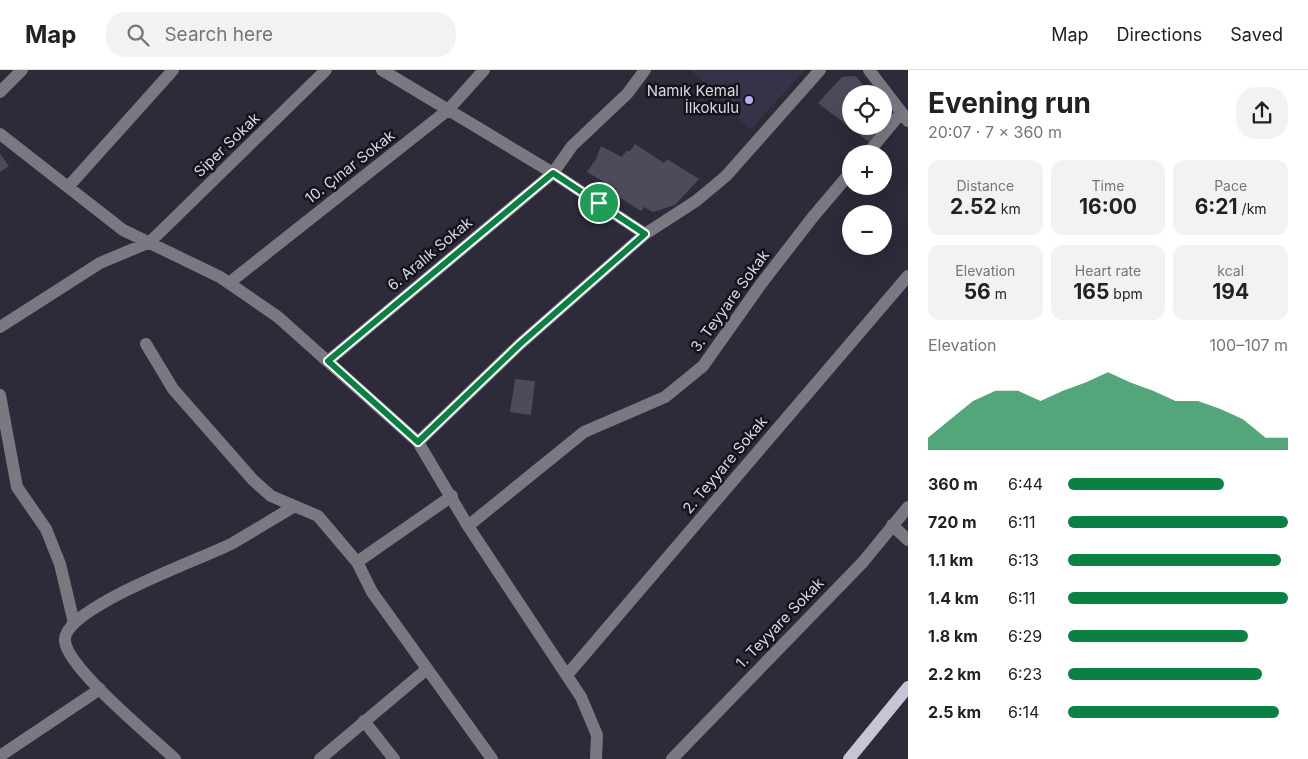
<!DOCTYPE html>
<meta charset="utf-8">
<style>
body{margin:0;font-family:Inter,sans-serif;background:#f2f2f2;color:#222;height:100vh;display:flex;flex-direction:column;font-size:19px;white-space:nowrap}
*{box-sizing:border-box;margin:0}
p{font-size:16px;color:#767676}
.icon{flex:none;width:28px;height:28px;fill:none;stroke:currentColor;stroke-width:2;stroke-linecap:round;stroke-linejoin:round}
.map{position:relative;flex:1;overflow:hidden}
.details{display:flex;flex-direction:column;background:#fff;width:400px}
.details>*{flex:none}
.buttons{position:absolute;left:842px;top:15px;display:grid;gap:10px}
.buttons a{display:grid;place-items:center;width:50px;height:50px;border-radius:50%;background:#fff;box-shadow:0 5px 20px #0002;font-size:25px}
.pin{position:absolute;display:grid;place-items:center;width:42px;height:42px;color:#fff;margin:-21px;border:2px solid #fff;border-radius:50%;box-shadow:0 1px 5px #0007}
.round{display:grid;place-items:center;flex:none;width:52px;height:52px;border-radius:20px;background:#f2f2f2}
.overview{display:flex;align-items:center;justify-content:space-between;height:85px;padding:0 20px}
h1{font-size:28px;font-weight:700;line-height:38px}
.metrics{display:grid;grid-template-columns:repeat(3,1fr);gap:8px;height:85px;padding:5px 20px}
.metrics div{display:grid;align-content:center;border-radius:12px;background:#f2f2f2;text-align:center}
.metrics b{font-size:21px;font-weight:700}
.metrics small{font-size:14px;font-weight:400}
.metrics p{font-size:14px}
.chart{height:140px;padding:10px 20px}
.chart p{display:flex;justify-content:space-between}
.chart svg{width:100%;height:90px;margin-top:5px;fill:#0b8043;opacity:.7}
ul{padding:0 20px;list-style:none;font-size:16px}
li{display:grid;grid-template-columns:80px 60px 1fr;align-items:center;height:38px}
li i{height:12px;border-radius:6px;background:#0b8043}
header{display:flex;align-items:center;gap:30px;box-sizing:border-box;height:70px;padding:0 25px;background:#fff;border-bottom:1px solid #e0e0e0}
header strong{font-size:24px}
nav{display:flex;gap:28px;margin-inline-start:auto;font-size:18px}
.search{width:350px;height:45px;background:#f2f2f2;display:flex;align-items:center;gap:12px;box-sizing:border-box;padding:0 18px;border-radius:20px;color:#767676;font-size:19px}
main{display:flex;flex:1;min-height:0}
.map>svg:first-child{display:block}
.built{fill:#363348}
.building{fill:#4d4b5b}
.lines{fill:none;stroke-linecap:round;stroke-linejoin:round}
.minor{stroke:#7a7981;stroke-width:12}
.major{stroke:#c7c5d5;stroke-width:12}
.route-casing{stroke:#fff;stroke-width:10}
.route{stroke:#0b8043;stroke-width:6}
.poi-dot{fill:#b9abf7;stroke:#15141b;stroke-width:2}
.labels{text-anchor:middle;stroke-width:5;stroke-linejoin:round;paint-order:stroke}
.poi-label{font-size:15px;fill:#dad8e2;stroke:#15141b;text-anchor:end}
.street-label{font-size:15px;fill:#dad8e2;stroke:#15141b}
</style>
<header>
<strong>Map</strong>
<div class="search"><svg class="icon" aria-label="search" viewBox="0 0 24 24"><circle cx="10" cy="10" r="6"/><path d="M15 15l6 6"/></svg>Search here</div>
<nav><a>Map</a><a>Directions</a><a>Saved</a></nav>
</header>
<main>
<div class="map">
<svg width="908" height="689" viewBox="0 0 908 689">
<rect width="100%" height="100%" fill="#2d2a39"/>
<path class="built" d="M 691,0 L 805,0 L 750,60 Z"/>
<path class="building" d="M 856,6 L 870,24 L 851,24 L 851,56 L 883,56 L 869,72 L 818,33 L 842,7 Z
M 635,74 L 664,93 L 667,89 L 699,109 L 675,135 L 653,142 L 644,137 L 641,141 L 602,116 L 604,112 L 587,102 L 596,89 L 601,76 L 622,87 L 626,81 L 630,81 Z
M 0,84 L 9,96 L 0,102 Z
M 515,309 L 535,311 L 531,345 L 510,342 Z"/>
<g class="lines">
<path class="minor" d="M 382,0 L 553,103 L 645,164
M 869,0 L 908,51
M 0,22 L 22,0
M 0,64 L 123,160 L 220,207 L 278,247 L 418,372
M 867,84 L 901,43
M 68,117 L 173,0
M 229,213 L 448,40 L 484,0
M 0,257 L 100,193 L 150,172 L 326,0
M 146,274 L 173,319 L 253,410 L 271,426 L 318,446 L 357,492
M 328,291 L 553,103 L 572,76 L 627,24 L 645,0
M 0,325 L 17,417 L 46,459 L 60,494 L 74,553
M 452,426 L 357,492 L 372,522 L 492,689
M 892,455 L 908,470
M 468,456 L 584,362 L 665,327 L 703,296 L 761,214 L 812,148 L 851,102
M 567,605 L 908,206
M 364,651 L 394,689
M 0,686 L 100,619
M 175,689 C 153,668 67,598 65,571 C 61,538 205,488 233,473 C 254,461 274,448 295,436
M 320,689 L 427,599
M 596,689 L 597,665 L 581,627 L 468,456 L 418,372 L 520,274 L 645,164 L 696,131 L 726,106 L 820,0
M 672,689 L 863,492 L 908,437"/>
<path class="major" d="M 849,689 L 908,617"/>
</g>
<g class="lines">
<g class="route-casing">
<path id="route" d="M 553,103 L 645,164 L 520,274 L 418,372 L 328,291 Z"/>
</g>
<use href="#route" class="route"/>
</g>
<circle class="poi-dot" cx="749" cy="30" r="5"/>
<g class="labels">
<g class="poi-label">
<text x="739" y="26">Namık Kemal<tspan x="739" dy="17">İlkokulu</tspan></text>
</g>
<g class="street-label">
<text transform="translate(227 75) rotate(-44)" y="5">Siper Sokak</text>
<text transform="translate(350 97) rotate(-38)" y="5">10. Çınar Sokak</text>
<text transform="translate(430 184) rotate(-40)" y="5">6. Aralık Sokak</text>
<text transform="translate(730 231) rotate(-54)" y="5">3. Teyyare Sokak</text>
<text transform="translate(725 395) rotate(-50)" y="5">2. Teyyare Sokak</text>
<text transform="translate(780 553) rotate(-46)" y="5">1. Teyyare Sokak</text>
</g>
</g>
</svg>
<div class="buttons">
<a><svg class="icon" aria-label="locate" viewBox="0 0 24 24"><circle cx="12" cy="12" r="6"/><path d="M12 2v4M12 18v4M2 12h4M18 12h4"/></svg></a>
<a>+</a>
<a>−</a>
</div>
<div class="pin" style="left:599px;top:133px;background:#1e9e55"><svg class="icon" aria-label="arrive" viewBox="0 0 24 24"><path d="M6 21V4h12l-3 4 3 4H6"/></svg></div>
</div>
<section class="details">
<div class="overview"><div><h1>Evening run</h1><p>20:07 · 7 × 360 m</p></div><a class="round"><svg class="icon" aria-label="share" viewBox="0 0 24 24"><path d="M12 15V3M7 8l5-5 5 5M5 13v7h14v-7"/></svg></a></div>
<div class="metrics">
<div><p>Distance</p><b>2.52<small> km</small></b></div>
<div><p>Time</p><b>16:00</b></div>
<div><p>Pace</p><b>6:21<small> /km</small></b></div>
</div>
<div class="metrics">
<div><p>Elevation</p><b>56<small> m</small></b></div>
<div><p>Heart rate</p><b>165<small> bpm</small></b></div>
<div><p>kcal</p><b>194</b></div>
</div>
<div class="chart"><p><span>Elevation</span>100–107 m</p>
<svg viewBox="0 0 160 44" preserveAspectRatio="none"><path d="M0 44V38L10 29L20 20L30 15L40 15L50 20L60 15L70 11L80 6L90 11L100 15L110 20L120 20L130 24L140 29L150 38L160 38V44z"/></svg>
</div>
<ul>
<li><b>360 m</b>6:44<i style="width:71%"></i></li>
<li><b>720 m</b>6:11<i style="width:100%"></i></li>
<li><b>1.1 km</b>6:13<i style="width:97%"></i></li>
<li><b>1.4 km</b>6:11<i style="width:100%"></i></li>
<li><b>1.8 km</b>6:29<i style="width:82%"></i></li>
<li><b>2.2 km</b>6:23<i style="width:88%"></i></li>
<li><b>2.5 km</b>6:14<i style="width:96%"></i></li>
</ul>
</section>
</main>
